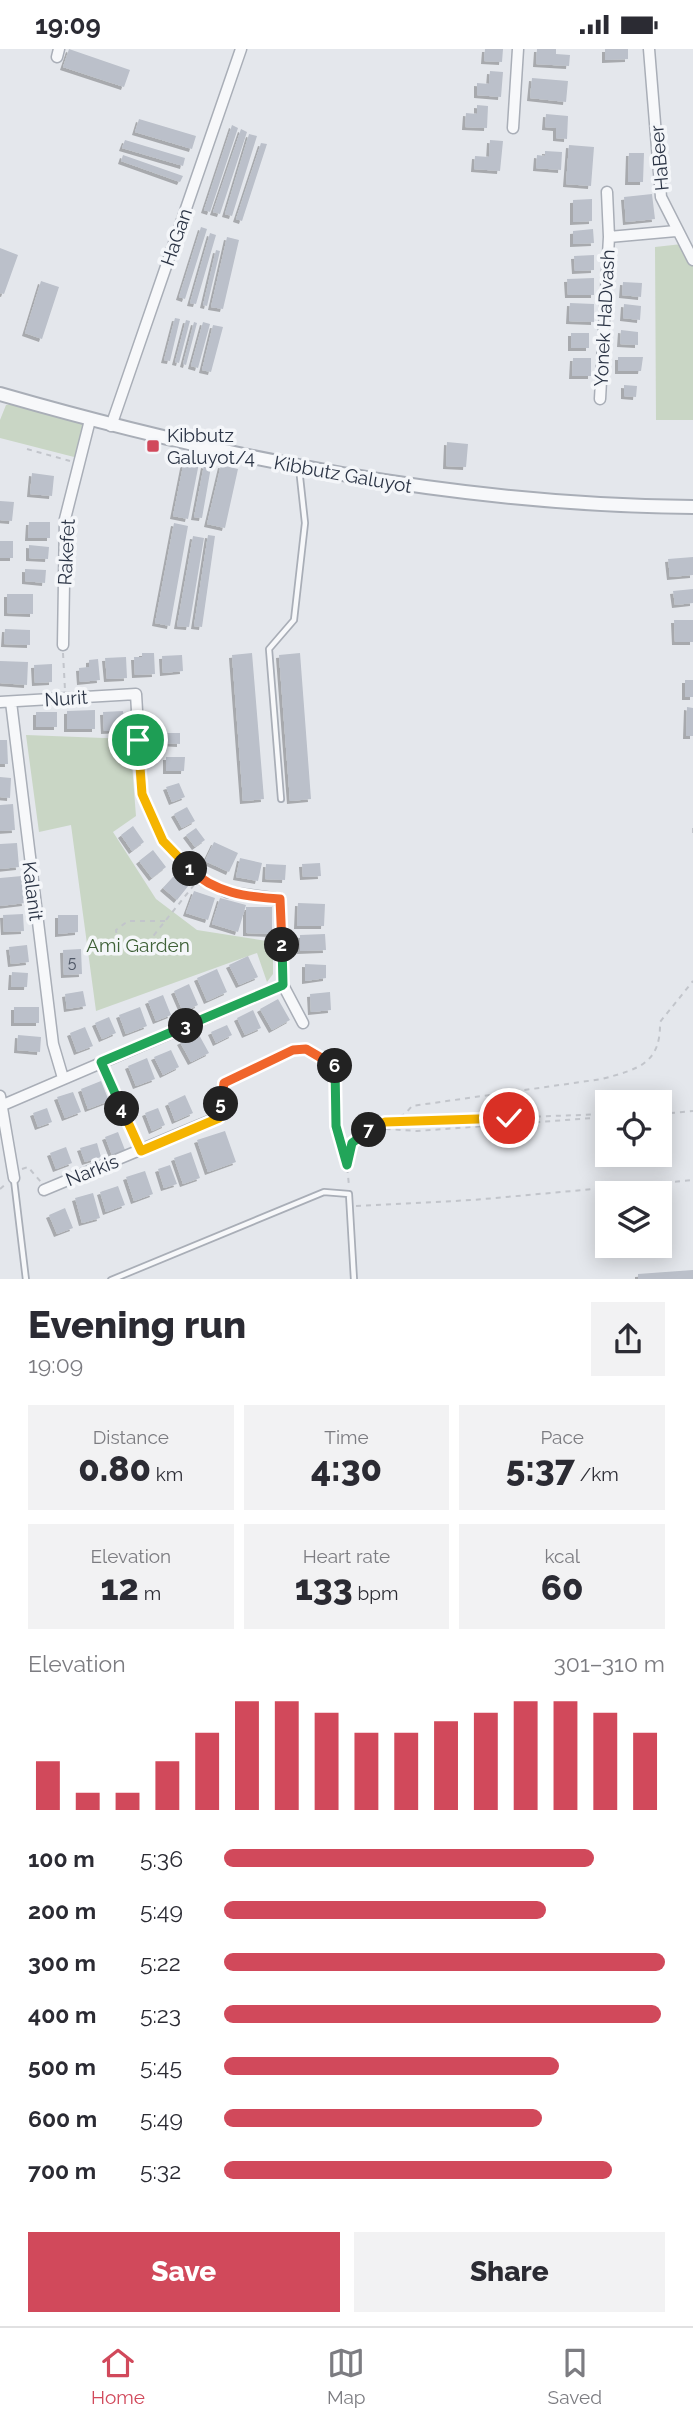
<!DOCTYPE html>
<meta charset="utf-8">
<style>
body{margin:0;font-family:Raleway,sans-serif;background:#f2f2f3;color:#2b2b33;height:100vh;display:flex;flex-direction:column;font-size:26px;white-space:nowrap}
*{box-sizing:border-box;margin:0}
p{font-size:23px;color:#7c7c81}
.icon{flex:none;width:38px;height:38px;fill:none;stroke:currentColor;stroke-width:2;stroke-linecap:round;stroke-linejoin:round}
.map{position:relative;height:1230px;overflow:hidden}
.details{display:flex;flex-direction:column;background:#fff;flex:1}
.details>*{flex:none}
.fabs{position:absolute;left:595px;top:1041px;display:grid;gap:14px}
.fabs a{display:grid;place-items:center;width:77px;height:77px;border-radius:0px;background:#fff;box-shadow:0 4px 18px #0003;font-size:35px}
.pin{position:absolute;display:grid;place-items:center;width:60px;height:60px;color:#fff;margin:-30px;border:4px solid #fff;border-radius:50%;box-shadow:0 2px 7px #0007}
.km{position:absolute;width:35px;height:35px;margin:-18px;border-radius:50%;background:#222;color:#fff;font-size:19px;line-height:35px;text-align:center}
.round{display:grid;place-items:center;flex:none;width:74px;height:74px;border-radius:0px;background:#f2f2f3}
.summary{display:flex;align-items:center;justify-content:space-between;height:119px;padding:0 28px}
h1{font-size:38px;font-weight:800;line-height:52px}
.stats{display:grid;grid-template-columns:repeat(3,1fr);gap:10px;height:119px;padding:7px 28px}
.stats div{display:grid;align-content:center;border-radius:0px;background:#f2f2f3;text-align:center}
.stats b{font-size:35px;font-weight:800}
.stats small{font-size:19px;font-weight:400}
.stats p{font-size:19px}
.chart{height:196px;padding:14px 28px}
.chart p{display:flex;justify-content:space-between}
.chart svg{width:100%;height:126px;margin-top:7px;stroke:#d1495b;stroke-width:6}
.button{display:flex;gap:14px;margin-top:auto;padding:14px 28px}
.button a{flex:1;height:80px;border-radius:0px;background:#d1495b;color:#fff;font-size:28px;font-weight:800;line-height:80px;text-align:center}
.button a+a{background:#f2f2f3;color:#2b2b33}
ul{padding:0 28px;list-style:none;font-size:23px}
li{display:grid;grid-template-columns:112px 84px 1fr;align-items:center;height:52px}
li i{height:18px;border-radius:9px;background:#d1495b}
.status{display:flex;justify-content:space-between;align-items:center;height:49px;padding:0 35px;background:#fff;direction:ltr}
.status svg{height:19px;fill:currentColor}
.tabs{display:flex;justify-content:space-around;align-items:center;height:98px;border-top:2px solid #e1e1e2;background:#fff;font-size:19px;color:#7c7c81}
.tabs a{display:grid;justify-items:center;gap:4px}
.tabs .on{color:#d1495b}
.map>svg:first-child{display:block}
.green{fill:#c9d6c5}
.building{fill:#bbc0ca;filter:url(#shadow)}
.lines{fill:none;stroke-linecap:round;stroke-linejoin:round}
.service-casing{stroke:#a9aeb7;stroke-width:8}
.minor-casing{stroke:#a9aeb7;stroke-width:13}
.tertiary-casing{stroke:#a9aeb7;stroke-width:16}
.path{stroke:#c2c5cb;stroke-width:2;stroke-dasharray:5 5;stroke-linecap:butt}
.service{stroke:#f7f8fa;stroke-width:4.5}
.minor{stroke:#f7f8fa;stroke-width:10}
.tertiary{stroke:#f7f8fa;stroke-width:12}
.split-1-casing{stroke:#fff;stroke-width:14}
.split-2-casing{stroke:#fff;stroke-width:14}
.split-3-casing{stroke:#fff;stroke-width:14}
.split-4-casing{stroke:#fff;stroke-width:14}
.split-5-casing{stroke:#fff;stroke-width:14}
.split-6-casing{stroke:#fff;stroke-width:14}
.split-7-casing{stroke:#fff;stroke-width:14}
.split-8-casing{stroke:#fff;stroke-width:14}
.split-1{stroke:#f5b400;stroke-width:9}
.split-2{stroke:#f0652b;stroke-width:9}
.split-3{stroke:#22a559;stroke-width:9}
.split-4{stroke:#22a559;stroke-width:9}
.split-5{stroke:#f5b400;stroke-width:9}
.split-6{stroke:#f0652b;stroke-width:9}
.split-7{stroke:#22a559;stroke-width:9}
.split-8{stroke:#f5b400;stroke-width:9}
.poi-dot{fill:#d1495b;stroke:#f4f6f9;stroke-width:2.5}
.labels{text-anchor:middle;stroke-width:7;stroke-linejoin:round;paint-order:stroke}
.number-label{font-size:16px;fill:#4f5766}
.street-label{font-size:19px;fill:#2b3445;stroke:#f4f6f9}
.poi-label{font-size:19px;fill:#2b3445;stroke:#f4f6f9;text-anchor:start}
.park-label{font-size:19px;fill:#3f6138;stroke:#f4f6f9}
</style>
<div class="status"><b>19:09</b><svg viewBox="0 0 49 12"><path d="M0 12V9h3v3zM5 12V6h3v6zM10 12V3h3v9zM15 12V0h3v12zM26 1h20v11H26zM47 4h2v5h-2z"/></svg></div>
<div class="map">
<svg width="693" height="1231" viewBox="0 0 693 1231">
<defs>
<filter id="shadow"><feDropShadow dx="-3" dy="3" stdDeviation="0" flood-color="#0004"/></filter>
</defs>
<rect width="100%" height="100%" fill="#e4e7ec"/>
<path class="green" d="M 682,195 L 693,217 L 693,371 L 656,371 L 655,198 Z
M 18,354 L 83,375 L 78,409 L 0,389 L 0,371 L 6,356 Z
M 26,686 L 130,690 L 136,767 L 113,783 L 156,850 L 197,881 L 273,893 L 273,925 L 267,933 L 257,904 L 96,962 L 71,776 L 39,783 Z"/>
<path class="building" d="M 69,0 L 130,21 L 124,38 L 63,18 Z
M 485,0 L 503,0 L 502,13 L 484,12 Z
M 537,0 L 556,0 L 556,5 L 570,6 L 569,17 L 536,15 Z
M 605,0 L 628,0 L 628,10 L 605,11 Z
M 490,22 L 503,23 L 501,48 L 477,46 L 477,34 L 489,35 Z
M 532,29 L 568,32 L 566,53 L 530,49 Z
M 477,56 L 488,57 L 487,79 L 465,78 L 466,64 L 477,65 Z
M 546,65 L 568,67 L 567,90 L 556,89 L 556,79 L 545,78 Z
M 139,70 L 196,87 L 192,100 L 135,83 Z
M 232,76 L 238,79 L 210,163 L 204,161 Z
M 241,80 L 247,83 L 220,165 L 213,163 Z
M 249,85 L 257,87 L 232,167 L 225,165 Z
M 125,91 L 185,109 L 183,117 L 122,99 Z
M 490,91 L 503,92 L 500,122 L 474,120 L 475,107 L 489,108 Z
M 261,94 L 267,95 L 242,172 L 236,170 Z
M 569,96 L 594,98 L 591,137 L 566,135 Z
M 545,102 L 562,103 L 561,121 L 536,119 L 537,106 L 545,107 Z
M 629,104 L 644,104 L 643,133 L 628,133 Z
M 123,106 L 183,127 L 180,133 L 121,112 Z
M 652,145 L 655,170 L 626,173 L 624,148 Z
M 592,150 L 592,172 L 573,173 L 573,151 Z
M 201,178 L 207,180 L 185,250 L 179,248 Z
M 593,180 L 594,194 L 573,195 L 573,182 Z
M 210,184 L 216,186 L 196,255 L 190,254 Z
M 227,188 L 239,191 L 223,260 L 211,258 Z
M 0,199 L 18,206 L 4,245 L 0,244 Z
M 216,201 L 220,202 L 207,257 L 203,256 Z
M 594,206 L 594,221 L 575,222 L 574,207 Z
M 594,229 L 594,246 L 568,246 L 567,230 Z
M 41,232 L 59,238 L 42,290 L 25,284 Z
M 623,233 L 642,234 L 641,248 L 622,246 Z
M 570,254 L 594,255 L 594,273 L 569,272 Z
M 624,255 L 641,257 L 640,271 L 623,269 Z
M 175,269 L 180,270 L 170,312 L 164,311 Z
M 186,271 L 190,272 L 179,314 L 175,313 Z
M 194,273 L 197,274 L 186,316 L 183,315 Z
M 203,273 L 210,275 L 198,319 L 191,317 Z
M 213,276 L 223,278 L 211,323 L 202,321 Z
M 621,281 L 638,283 L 638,296 L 620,295 Z
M 571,284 L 589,284 L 589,299 L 571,299 Z
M 618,308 L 643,308 L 641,322 L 618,322 Z
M 573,309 L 591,309 L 591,327 L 572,327 Z
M 624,336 L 637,337 L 636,348 L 624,347 Z
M 447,393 L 468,395 L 466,418 L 446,417 Z
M 185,407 L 200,409 L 188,470 L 173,467 Z
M 204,416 L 211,418 L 202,469 L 194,468 Z
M 221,416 L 238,420 L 225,479 L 207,475 Z
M 32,424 L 54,427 L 52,447 L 30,445 Z
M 0,452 L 14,453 L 12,472 L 0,471 Z
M 29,473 L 50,473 L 50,489 L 28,489 Z
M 174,474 L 188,477 L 170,577 L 155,574 Z
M 208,486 L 215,487 L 202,578 L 194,577 Z
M 193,487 L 204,489 L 189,578 L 177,577 Z
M 0,492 L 13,492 L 13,509 L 0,509 Z
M 29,496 L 49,498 L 48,510 L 29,509 Z
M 693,508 L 693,526 L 670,528 L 668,510 Z
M 25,520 L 46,521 L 45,534 L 25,532 Z
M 693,540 L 693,554 L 675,556 L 673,542 Z
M 7,545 L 33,545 L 33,565 L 7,564 Z
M 674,571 L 693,571 L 693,593 L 675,593 Z
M 5,580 L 30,581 L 30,596 L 4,595 Z
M 142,604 L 154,604 L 155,625 L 135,626 L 134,608 L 142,608 Z
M 252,604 L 264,750 L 243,752 L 232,606 Z
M 300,604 L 311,750 L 290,752 L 279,606 Z
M 182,606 L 183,622 L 163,624 L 162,607 Z
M 126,608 L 127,629 L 107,630 L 105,609 Z
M 98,610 L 100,631 L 80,633 L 79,619 L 89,618 L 89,611 Z
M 0,612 L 28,613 L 27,636 L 0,634 Z
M 52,615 L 52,633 L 35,634 L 34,616 Z
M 685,631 L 693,631 L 693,648 L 685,648 Z
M 687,658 L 693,659 L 693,687 L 686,687 Z
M 95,661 L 95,680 L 67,680 L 67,662 Z
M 123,662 L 125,681 L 104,682 L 103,663 Z
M 36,663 L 57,663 L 57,678 L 36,678 Z
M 162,684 L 180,684 L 180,695 L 162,694 Z
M 0,691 L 7,691 L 8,715 L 0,715 Z
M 166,708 L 185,708 L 184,722 L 166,722 Z
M 0,728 L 11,729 L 10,749 L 0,748 Z
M 179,734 L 185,748 L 172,753 L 166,738 Z
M 13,755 L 15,781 L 0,782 L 0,756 Z
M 187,758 L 195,772 L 182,779 L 174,765 Z
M 133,777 L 144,793 L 132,802 L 121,786 Z
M 196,779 L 205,791 L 195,798 L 186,786 Z
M 214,793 L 238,804 L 229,823 L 205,812 Z
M 17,794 L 19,818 L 0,820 L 0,795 Z
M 153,801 L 166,818 L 152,829 L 139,812 Z
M 240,809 L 262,814 L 258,832 L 236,828 Z
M 320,814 L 321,827 L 303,828 L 302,815 Z
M 266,815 L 286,816 L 285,831 L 265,830 Z
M 176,825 L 189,836 L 177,851 L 163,839 Z
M 22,827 L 25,854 L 0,857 L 0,829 Z
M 194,842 L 215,849 L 208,871 L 186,864 Z
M 220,849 L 246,856 L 238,883 L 212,875 Z
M 298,854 L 325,855 L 324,877 L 297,877 Z
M 246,858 L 272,858 L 272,885 L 246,884 Z
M 23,865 L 24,882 L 4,883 L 3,866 Z
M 58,866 L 78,866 L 78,883 L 58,885 Z
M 325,885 L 326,901 L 300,902 L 300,886 Z
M 27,896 L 29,913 L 11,915 L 9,898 Z
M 81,900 L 82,925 L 64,926 L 63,901 Z
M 248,907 L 258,928 L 239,936 L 229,916 Z
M 305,915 L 326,916 L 326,929 L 305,932 Z
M 217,920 L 227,943 L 207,952 L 197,929 Z
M 12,923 L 28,924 L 27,938 L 11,938 Z
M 189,935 L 198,956 L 183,963 L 174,942 Z
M 83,942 L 86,957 L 67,960 L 65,945 Z
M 330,943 L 331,961 L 311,963 L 310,945 Z
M 163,946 L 171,966 L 156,972 L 148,952 Z
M 278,950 L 290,971 L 272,981 L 260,960 Z
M 14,958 L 39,958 L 39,974 L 14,974 Z
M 140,958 L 147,977 L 126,985 L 119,966 Z
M 253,961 L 261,979 L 245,986 L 237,969 Z
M 109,968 L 116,984 L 102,990 L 95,974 Z
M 227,976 L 232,986 L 216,994 L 211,983 Z
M 85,978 L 93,997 L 77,1003 L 70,984 Z
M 198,984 L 209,1004 L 191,1013 L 180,993 Z
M 18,986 L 41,988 L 40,1003 L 17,1001 Z
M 171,1001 L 179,1018 L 163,1026 L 154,1008 Z
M 147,1009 L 155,1030 L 136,1037 L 128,1017 Z
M 101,1032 L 109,1052 L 88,1060 L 81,1040 Z
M 73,1043 L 81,1063 L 65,1069 L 57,1048 Z
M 185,1046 L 193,1064 L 175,1072 L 168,1054 Z
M 47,1059 L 52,1073 L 38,1078 L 33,1064 Z
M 158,1059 L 165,1076 L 152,1082 L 145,1064 Z
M 225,1082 L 236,1113 L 208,1123 L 197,1091 Z
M 118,1083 L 125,1101 L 112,1106 L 105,1088 Z
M 97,1094 L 101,1108 L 85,1113 L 80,1099 Z
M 66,1098 L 72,1114 L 56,1120 L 50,1104 Z
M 191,1103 L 200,1129 L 183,1135 L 174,1109 Z
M 170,1116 L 177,1135 L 164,1139 L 158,1120 Z
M 145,1122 L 153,1145 L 134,1152 L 126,1128 Z
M 118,1137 L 125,1156 L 106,1163 L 100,1143 Z
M 93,1144 L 100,1169 L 82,1174 L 75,1149 Z
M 65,1159 L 73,1179 L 57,1185 L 49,1166 Z
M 693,1221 L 693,1231 L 638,1231 L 638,1225 Z"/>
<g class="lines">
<g class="service-casing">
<path id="service" d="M 281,750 L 269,600 L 294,571 L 305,474 L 299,419
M 14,1131 L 26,1231
M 111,1231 L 324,1143 L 349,1145 L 354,1231"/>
</g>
<g class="minor-casing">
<path id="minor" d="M 649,0 L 661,148 L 693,211
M 57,8 L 59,0
M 513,79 L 518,0
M 609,188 L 676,182
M 600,350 L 609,188 L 607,143
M 111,377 L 241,0
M 63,596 L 65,470 L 90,371
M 0,653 L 136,645 L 142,745 L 163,792 L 199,829 L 227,843 L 280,850 L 283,936 L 3,1056
M 11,653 L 53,995 L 63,1029
M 283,936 L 303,974
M 101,1013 L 141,1102
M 0,1047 L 14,1129
M 44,1141 L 219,1068"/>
</g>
<g class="tertiary-casing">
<path id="tertiary" d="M 0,345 C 226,410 457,456 693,458"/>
</g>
<path class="path" d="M 27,400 L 70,412
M 63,604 L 65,641
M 693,779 L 693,788
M 165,872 L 128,872 L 116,881 L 117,891 L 132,903 L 142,901 L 194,836
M 221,1057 L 224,1034 C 242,1026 289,997 306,1000 C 316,1002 327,1011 335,1017 L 336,1077 L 347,1116 L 349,1137
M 660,1065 L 693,1062
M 386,1073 L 607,1065
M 372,1079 L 405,1065 L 412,1057 L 602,1030 C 638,1020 661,1015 660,973 L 693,932
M 348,1115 L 352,1094 L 372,1079 L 417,1082 L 607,1068
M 22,1120 L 28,1118 L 41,1133
M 0,1140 L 7,1134
M 356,1157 L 473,1151 L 693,1131"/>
<use href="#service" class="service"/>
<use href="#minor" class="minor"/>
<use href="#tertiary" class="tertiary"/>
</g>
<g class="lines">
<g class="split-1-casing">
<path id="split-1" d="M 138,691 L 142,745 L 163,792 L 190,820"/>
</g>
<g class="split-2-casing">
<path id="split-2" d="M 190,820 C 214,844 247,848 280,850 L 282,896"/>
</g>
<g class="split-3-casing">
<path id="split-3" d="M 186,977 L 283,936 L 282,896"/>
</g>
<g class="split-4-casing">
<path id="split-4" d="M 122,1060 L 101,1013 L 186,977"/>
</g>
<g class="split-5-casing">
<path id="split-5" d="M 122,1060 L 141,1102 L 219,1069 L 221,1055"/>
</g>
<g class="split-6-casing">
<path id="split-6" d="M 221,1055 L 224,1034 L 293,1001 L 306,1000 L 335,1017"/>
</g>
<g class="split-7-casing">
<path id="split-7" d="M 335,1017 L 336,1077 L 347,1116 L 352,1094 L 369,1081"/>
</g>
<g class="split-8-casing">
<path id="split-8" d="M 369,1081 L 385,1073 L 509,1069"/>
</g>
<use href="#split-1" class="split-1"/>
<use href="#split-2" class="split-2"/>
<use href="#split-3" class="split-3"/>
<use href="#split-4" class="split-4"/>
<use href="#split-5" class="split-5"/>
<use href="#split-6" class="split-6"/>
<use href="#split-7" class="split-7"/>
<use href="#split-8" class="split-8"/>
</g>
<rect class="poi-dot" x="146" y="390" width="14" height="14" rx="3.5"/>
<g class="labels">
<g class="number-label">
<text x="72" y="919">5</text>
</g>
<g class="street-label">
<text transform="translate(659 109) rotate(-95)" y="7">HaBeer</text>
<text transform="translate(176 188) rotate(-71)" y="7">HaGan</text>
<text transform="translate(604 269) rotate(-87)" y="7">Yonek HaDvash</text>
<text transform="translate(343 425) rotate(10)" y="7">Kibbutz Galuyot</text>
<text transform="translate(66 503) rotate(-87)" y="7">Rakefet</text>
<text transform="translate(66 649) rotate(-4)" y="7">Nurit</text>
<text transform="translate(33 842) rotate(83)" y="7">Kalanit</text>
<text transform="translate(92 1121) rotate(-22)" y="7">Narkis</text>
</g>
<g class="poi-label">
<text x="167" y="393">Kibbutz<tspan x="167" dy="22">Galuyot/4</tspan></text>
</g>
<g class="park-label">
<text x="138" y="903">Ami Garden</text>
</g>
</g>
</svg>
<div class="fabs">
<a><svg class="icon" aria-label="locate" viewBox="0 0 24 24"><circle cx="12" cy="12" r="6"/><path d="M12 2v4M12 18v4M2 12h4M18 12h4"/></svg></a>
<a><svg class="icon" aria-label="layers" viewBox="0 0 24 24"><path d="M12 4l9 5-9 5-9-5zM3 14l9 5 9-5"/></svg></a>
</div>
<div class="pin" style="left:138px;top:691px;background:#1e9e55"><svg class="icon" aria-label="arrive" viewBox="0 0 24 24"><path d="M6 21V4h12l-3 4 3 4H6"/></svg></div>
<div class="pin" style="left:509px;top:1069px;background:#d93025"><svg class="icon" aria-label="check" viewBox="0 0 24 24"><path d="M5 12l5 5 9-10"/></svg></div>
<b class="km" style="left:190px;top:820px">1</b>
<b class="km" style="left:282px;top:896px">2</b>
<b class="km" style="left:186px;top:977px">3</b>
<b class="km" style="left:122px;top:1060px">4</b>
<b class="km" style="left:221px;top:1055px">5</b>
<b class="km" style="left:335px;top:1017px">6</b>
<b class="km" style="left:369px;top:1081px">7</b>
</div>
<section class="details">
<div class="summary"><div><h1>Evening run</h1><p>19:09</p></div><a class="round"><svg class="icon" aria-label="share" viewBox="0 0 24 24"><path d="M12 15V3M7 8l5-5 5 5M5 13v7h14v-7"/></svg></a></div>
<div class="stats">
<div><p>Distance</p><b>0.80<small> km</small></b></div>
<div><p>Time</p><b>4:30</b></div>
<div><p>Pace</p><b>5:37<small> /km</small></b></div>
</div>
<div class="stats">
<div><p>Elevation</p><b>12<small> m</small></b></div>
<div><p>Heart rate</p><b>133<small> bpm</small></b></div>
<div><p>kcal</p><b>60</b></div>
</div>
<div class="chart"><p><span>Elevation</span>301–310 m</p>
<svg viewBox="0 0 160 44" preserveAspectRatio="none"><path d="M5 44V27M15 44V38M25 44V38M35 44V27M45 44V17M55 44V6M65 44V6M75 44V10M85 44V17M95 44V17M105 44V13M115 44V10M125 44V6M135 44V6M145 44V10M155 44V17"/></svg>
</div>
<ul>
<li><b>100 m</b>5:36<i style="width:84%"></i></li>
<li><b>200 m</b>5:49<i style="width:73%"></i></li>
<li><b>300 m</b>5:22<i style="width:100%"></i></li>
<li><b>400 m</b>5:23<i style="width:99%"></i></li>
<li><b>500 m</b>5:45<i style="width:76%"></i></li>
<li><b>600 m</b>5:49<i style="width:72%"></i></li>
<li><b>700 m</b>5:32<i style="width:88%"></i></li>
</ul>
<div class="button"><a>Save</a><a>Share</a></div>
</section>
<nav class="tabs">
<a class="on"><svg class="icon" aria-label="home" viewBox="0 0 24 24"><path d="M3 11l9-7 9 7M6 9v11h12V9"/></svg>Home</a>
<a><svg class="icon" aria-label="map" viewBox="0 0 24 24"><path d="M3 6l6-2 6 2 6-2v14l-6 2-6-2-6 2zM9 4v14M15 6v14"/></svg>Map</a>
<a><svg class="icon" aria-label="saved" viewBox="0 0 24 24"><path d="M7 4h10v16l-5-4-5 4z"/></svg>Saved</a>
</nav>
